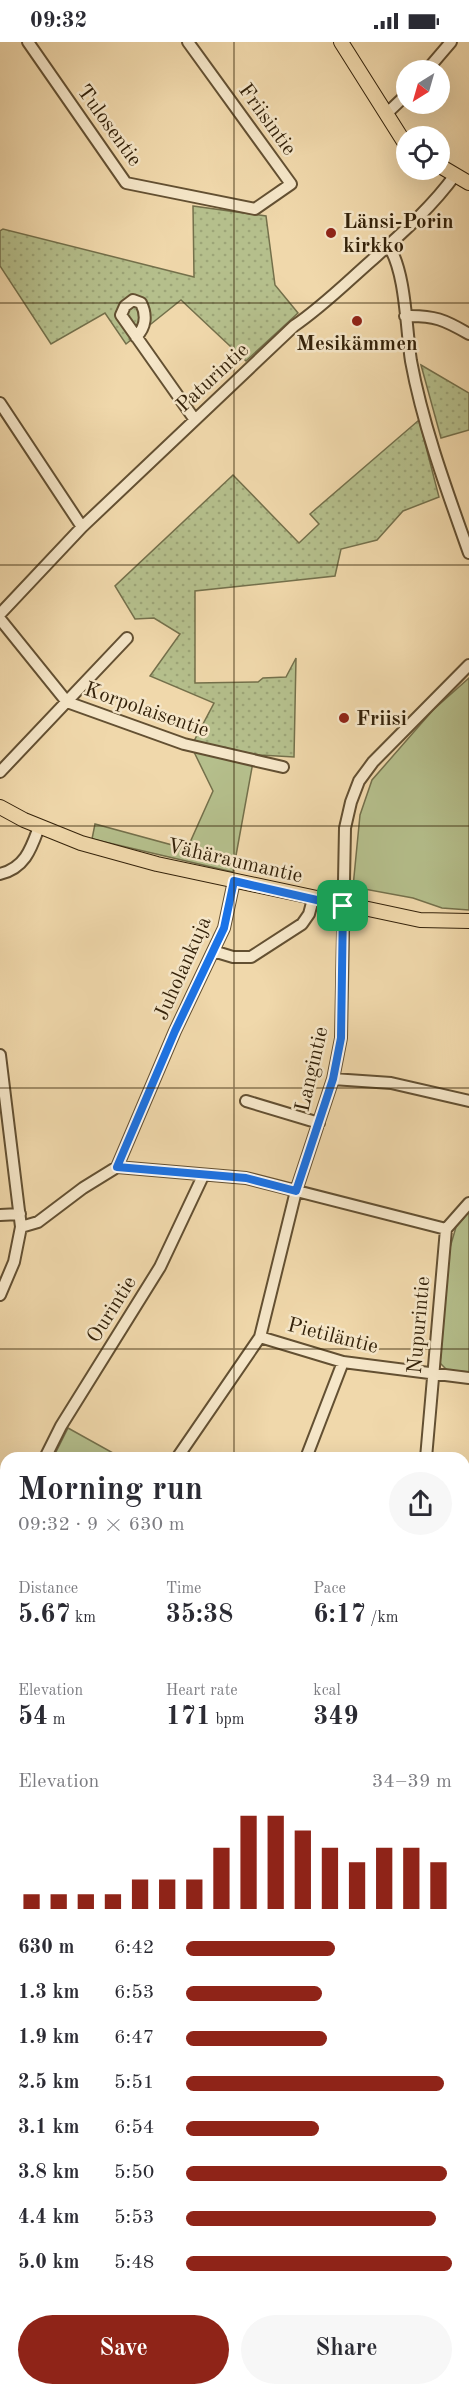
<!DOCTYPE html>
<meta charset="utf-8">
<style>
body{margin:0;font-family:"Old Standard TT",serif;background:#f7f7f7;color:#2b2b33;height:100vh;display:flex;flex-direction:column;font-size:22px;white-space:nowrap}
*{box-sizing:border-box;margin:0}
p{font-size:20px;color:#7c7c81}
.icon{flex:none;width:33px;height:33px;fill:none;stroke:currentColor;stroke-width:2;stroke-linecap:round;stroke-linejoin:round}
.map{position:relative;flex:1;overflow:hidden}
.details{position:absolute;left:0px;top:1410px;width:470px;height:944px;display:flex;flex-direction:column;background:#fff;border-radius:18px 18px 0 0;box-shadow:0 6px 24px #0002}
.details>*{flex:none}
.needle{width:39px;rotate:217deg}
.controls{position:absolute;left:396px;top:18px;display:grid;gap:12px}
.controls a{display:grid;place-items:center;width:54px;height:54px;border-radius:50%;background:#fff;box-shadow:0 6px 24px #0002;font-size:30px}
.pin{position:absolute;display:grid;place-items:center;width:51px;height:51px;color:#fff;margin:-26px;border-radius:12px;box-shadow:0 3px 9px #0006}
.round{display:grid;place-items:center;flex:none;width:63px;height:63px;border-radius:32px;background:#f7f7f7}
.summary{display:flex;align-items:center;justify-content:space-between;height:102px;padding:0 18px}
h1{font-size:33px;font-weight:600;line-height:45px}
.stats{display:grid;grid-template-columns:repeat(3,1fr);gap:9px;height:102px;padding:6px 18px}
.stats div{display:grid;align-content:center}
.stats b{font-size:26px;font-weight:600}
.stats small{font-size:16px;font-weight:400}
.stats p{font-size:16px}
.chart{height:168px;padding:12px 18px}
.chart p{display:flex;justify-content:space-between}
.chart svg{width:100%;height:108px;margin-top:6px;stroke:#8f2418;stroke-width:6}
.cta{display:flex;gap:12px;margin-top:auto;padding:12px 18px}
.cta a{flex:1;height:69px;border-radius:36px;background:#8f2418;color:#fff;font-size:24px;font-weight:600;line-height:69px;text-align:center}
.cta a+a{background:#f7f7f7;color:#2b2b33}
ul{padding:0 18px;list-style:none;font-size:20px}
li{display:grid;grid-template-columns:96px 72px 1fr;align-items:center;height:45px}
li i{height:15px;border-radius:8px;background:#8f2418}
.status{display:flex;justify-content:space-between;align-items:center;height:42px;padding:0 30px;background:#fff;direction:ltr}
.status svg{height:16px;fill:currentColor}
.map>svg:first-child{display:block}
.grass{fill:url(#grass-dots);stroke:#74704b;stroke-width:1.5}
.forest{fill:url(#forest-firs);stroke:#74704b;stroke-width:1.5}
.green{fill:#b5bf8c;stroke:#74704b;stroke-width:1.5}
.water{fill:url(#water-ripples);stroke:#717d69;stroke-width:1.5}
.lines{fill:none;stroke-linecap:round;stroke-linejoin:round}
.minor-casing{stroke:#635032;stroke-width:14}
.major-casing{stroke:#34220a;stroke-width:16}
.minor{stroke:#f5e6c8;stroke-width:10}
.major{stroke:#f0d8ab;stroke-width:14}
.route-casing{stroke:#fff;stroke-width:12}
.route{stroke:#1a73e8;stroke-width:8}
.grid{fill:none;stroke:#34220a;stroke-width:1.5;stroke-opacity:0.55}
.poi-dot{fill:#8f2418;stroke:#f5e6c8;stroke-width:2}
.labels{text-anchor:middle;stroke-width:5;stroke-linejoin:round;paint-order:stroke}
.street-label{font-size:21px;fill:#34220a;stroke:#f5e6c8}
.poi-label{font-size:21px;font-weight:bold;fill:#34220a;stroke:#f5e6c8;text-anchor:start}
</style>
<div class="status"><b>09:32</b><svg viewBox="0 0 49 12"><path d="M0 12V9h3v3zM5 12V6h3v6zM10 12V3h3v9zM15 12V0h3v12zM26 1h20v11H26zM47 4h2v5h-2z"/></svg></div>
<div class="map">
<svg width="469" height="2353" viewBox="0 0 469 2353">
<defs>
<pattern id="grass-dots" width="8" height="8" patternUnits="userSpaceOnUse" patternTransform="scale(1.5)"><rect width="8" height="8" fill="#b5bf8c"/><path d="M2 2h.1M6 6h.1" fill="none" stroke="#9ca477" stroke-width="1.8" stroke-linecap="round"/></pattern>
<pattern id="forest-firs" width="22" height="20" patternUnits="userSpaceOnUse" patternTransform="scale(1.5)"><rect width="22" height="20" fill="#b5bf8c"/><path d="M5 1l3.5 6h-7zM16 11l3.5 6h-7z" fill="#9ca477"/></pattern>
<pattern id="water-ripples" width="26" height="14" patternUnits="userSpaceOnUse" patternTransform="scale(1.5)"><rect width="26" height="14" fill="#9abaa9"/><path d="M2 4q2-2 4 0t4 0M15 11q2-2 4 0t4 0" fill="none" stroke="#7e9788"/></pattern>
</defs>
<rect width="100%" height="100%" fill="#f0d8ab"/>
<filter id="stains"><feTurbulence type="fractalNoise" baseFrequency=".00333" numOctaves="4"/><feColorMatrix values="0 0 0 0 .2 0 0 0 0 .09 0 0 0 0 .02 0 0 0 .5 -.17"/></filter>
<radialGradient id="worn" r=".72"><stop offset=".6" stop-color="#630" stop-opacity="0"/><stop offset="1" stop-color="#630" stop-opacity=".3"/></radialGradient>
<path class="grass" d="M 193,164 L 266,174 L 275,243 L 298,271 L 246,319 L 181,258 L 126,302 L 105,271 L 51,302 L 0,224 L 0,189 L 3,187 L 194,235 Z
M 421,323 L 469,351 L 469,388 L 441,396 Z
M 419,378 L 439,455 L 403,469 L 377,498 L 341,507 L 335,534 L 195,549 L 195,641 L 258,640 L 263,636 L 286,635 L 296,616 L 294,715 L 260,713 L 193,701 L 214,661 L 150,634 L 180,592 L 154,576 L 135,577 L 115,544 L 233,433 L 299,501 L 319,482 L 310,472 Z
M 469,1611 L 469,1651 L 464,1652 L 464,1613 Z
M 6,1764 L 6,1801 L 0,1803 L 0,1766 Z
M 6,1866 L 6,1904 L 0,1900 L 0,1867 Z
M 465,2067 L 469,2069 L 469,2098 L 465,2096 L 464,2068 Z
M 464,2109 L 469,2112 L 469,2145 L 464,2154 Z
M 464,2232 L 469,2235 L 469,2267 L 466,2272 L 464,2270 L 465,2265 L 464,2263 Z"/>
<path class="forest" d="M 6,1821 L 6,1860 L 0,1860 L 0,1823 Z
M 6,2146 L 6,2348 L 13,2348 L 12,2353 L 0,2353 L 0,2147 Z
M 86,2348 L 351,2348 L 350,2353 L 91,2353 Z"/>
<path class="green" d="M 469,636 L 469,868 L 442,866 L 413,856 L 353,845 L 360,773 L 372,738 L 433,668 Z
M 194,710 L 253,720 L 233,830 L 92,797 L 95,782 L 187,807 L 213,749 Z
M 469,1170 L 469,1330 L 447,1328 L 440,1321 L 449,1209 L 456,1185 Z
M 68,1386 L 122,1416 L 53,1416 Z
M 6,2111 L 6,2146 L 0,2147 L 0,2128 Z"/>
<path class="water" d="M 13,2348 L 86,2348 L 91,2353 L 12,2353 Z"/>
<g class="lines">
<g class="minor-casing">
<path id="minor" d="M 28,0 L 126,141 L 255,167 L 291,142 L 188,0
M 427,28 L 451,0
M 386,72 L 406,53
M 388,203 C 406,229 406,287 411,319 C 423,384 447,449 469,511
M 405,274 C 434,273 445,278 469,292
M 136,295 C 146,285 147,273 141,261 L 133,258 L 125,264 L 121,273 L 195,378
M 0,361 L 82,485
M 0,572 L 82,485 L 294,284 C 322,265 346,241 371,219 C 401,192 432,165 455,133
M 0,577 L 67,660 L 184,702 L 283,725
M 0,730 L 127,596
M 0,832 C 25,826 31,807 39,785
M 213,909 L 233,915 L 251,915 L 302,882 L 309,872 L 313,857
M 0,1013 L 21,1185 L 14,1220 L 0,1253
M 333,1037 L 391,1041 L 469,1059
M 246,1059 L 319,1081
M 117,1125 L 175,989 L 224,886 L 234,839
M 0,1173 L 20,1172
M 21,1185 L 38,1180 L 83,1146 L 117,1125 L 246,1136 L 446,1187
M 260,1295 L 343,1320 L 469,1336
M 45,1416 L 61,1384 L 160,1225 L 203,1134
M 177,1416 L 260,1295 L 296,1149 L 333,1037 L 341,996 L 345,786 L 351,760 L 359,739 L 373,720 L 469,623
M 306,1416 L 343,1320
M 426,1416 L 446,1187 L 469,1161
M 464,1501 L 469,1500
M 3,1647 L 0,1551 L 6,1519
M 464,2049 L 469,2053
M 0,2233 L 4,2263 L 0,2299"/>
</g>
<g class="major-casing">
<path id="major" d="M 341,0 L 406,103
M 440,124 L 469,141
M 0,765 L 24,778 L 81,801 L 157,822 L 420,878 L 469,879
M 464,1658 L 469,1656
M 0,1805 L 6,1803"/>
</g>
<use href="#minor" class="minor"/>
<use href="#major" class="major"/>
</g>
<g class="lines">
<g class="route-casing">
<path id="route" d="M 234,839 L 343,864 L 341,996 L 333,1037 L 296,1149 L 246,1136 L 117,1125 L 175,989 L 224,886 Z"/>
</g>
<use href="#route" class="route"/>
</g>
<path class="grid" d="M 234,0 L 234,1416M 0,261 L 469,261M 0,523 L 469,523M 0,784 L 469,784M 0,1046 L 469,1046M 0,1307 L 469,1307M 0,1569 L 6,1569M 464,1569 L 469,1569M 0,1830 L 6,1830M 464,1830 L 469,1830M 0,2092 L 6,2092M 464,2092 L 469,2092M 234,2348 L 234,2353"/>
<g class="poi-dot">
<circle cx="331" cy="191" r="6"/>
<circle cx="357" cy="279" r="6"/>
<circle cx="344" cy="676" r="6"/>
</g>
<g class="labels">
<g class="street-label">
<text transform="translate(268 77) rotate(54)" y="7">Friisintie</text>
<text transform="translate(110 83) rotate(54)" y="7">Tulosentie</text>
<text transform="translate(212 335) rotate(-43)" y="7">Paturintie</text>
<text transform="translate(147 667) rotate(19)" y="7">Korpolaisentie</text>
<text transform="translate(235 818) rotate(13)" y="7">Vähäraumantie</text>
<text transform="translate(182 926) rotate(-66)" y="7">Juholankuja</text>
<text transform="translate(311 1027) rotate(-77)" y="7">Langintie</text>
<text transform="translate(111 1267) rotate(-58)" y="7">Ourintie</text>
<text transform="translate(418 1283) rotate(-85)" y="7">Nupurintie</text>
<text transform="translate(333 1293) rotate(14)" y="7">Pietiläntie</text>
</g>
<g class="poi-label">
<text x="343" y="186">Länsi-Porin<tspan x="343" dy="24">kirkko</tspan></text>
<text x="357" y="308" text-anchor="middle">Mesikämmen</text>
<text x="356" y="683">Friisi</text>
</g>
</g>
<rect width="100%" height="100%" filter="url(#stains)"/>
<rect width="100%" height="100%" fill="url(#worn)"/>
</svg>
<div class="controls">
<a><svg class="needle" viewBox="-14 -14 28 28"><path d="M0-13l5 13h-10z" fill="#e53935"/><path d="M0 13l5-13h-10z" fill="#7c7c81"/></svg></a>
<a><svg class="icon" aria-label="locate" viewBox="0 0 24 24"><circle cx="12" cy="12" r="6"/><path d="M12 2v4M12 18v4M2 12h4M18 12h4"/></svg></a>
</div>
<div class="pin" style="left:343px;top:864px;background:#1e9e55"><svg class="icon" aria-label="arrive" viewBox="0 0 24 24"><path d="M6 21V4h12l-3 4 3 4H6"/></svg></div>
<section class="details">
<div class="summary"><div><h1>Morning run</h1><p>09:32 · 9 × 630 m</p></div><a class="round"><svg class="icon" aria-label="share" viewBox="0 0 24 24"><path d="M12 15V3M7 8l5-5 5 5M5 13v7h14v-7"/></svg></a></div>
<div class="stats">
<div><p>Distance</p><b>5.67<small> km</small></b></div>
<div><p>Time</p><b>35:38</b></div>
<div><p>Pace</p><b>6:17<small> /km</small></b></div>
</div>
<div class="stats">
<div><p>Elevation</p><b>54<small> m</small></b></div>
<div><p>Heart rate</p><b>171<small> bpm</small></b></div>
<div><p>kcal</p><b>349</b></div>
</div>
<div class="chart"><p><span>Elevation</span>34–39 m</p>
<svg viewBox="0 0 160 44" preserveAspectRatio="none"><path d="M5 44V38M15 44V38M25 44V38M35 44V38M45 44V32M55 44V32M65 44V32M75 44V19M85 44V6M95 44V6M105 44V12M115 44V19M125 44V25M135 44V19M145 44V19M155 44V25"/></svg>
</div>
<ul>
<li><b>630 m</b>6:42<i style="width:56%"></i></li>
<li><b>1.3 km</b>6:53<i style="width:51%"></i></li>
<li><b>1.9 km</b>6:47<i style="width:53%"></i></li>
<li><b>2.5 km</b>5:51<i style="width:97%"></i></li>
<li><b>3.1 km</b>6:54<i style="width:50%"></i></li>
<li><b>3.8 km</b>5:50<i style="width:98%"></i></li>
<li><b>4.4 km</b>5:53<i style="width:94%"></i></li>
<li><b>5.0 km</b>5:48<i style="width:100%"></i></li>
</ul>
<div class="cta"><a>Save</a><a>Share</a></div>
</section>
</div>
